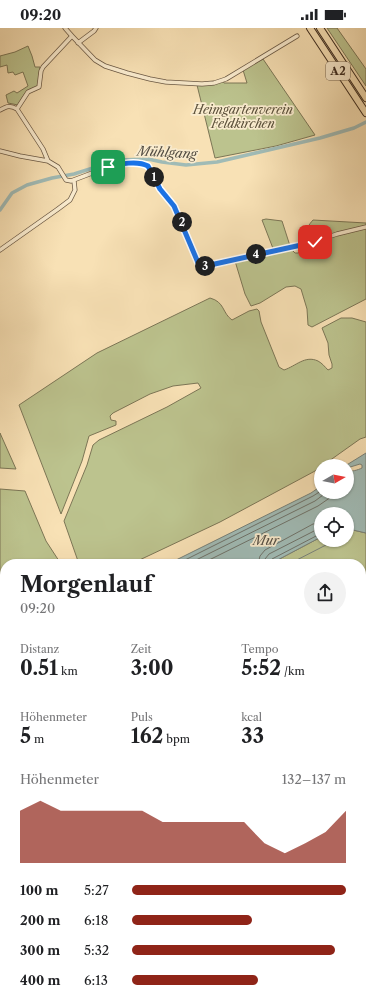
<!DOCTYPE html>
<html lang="de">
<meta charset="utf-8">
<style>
body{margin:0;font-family:"Libre Caslon Text",serif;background:#f2f2f2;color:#202124;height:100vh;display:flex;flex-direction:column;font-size:15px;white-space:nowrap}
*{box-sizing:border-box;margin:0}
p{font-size:13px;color:#757577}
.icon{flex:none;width:22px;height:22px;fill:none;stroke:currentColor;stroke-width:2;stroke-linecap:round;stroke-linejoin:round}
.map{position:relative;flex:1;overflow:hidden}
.details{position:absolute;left:0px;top:531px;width:366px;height:444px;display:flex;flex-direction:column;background:#fff;border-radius:16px 16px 0 0;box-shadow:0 1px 3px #0004}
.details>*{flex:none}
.needle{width:26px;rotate:81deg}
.buttons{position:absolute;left:314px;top:431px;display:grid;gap:8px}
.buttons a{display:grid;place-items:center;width:40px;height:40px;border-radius:50%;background:#fff;box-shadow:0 1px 3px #0004;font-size:20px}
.pin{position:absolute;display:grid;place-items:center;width:34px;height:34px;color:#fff;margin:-17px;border-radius:8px;box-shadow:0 2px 6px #0006}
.km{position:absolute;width:20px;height:20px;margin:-10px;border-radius:50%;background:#222;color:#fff;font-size:11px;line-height:20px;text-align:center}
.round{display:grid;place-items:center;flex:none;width:42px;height:42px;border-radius:21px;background:#f2f2f2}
.head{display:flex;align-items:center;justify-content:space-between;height:68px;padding:0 20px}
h1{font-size:22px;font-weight:800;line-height:30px}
.figures{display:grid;grid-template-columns:repeat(3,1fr);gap:6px;height:68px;padding:4px 20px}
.figures div{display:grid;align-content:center}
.figures b{font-size:20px;font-weight:800}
.figures small{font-size:11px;font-weight:400}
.figures p{font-size:11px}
.chart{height:112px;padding:8px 20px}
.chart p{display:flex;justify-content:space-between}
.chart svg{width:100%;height:72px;margin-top:4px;fill:#8f2418;opacity:.7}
ul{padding:0 20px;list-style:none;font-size:13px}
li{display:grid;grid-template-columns:64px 48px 1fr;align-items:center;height:30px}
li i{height:10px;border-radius:5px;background:#8f2418}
.status{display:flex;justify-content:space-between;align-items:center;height:28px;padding:0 20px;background:#fff;direction:ltr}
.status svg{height:11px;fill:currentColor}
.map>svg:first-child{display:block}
.green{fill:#bcc38e;stroke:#7c7656}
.water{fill:#a0bbb6;stroke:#788179}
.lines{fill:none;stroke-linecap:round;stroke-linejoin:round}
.shore{stroke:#6e726a;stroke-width:1}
.stream{stroke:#788179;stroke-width:1}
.canal{stroke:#a0bbb6;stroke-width:3.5}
.minor-casing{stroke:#6a5844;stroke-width:5}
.motorway-casing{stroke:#3b2a1e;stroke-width:8}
.minor{stroke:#faeccf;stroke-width:3.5}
.motorway{stroke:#f8e1b5;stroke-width:6}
.route-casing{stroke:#fff;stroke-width:8}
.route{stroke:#1a73e8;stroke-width:5}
.labels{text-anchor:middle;stroke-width:3.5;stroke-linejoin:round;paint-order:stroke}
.shield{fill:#faeccf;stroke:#746453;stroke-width:1}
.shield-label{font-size:11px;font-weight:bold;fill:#3b2a1e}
.park-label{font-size:12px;font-style:italic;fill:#5b503a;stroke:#faeccf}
.water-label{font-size:13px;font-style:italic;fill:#544e44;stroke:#faeccf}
</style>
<div class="status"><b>09:20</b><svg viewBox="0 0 49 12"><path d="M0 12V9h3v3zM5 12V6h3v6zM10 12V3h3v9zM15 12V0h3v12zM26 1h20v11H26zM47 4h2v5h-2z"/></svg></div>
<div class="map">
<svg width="366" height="975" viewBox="0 0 366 975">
<rect width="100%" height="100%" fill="#f8e1b5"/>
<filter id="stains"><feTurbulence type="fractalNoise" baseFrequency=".005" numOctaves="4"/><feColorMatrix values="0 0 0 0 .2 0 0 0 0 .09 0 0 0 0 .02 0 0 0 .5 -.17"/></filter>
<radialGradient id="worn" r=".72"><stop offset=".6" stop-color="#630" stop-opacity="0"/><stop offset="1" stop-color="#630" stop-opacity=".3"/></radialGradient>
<path class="green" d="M 327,0 L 337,0 L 366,41 L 366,58 Z
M 28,18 L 32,28 L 35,39 L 40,39 L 38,58 C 35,60 32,60 29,62 C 24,65 21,72 18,77 L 8,75 L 6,67 L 14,63 L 17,65 L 28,58 L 23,44 L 15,47 L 13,44 L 8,45 L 7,37 L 0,39 L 0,28 L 15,24 Z
M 263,31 L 315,107 L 276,118 L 215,130 L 197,57 L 223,53 L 224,55 L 247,55 L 243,42 Z
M 266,191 L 282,193 L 291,221 L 295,225 L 298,225 L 310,217 C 307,205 304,202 313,192 L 366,195 L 366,271 L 312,299 L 308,297 L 307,281 L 301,261 L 295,258 L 286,259 L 260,275 L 251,278 L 245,266 L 235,233 L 274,223 L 262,192 Z
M 210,270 C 225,274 222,285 232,292 L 249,283 L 257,281 L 259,283 L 261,294 L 279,339 L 284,342 C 296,338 305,327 318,333 C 322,335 325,339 328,342 L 332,340 L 332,336 L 329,327 L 328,315 L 322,300 L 341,290 L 352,290 L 366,294 L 366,409 L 360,411 L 322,438 L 321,438 L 321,439 L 315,443 L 220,494 L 131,536 L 79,536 L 64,493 L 87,437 L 93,417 L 99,412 L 167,379 L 201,360 L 198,355 L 173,358 L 150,366 L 113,385 L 110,388 L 111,392 L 116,393 L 116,397 L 89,408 L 82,433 L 61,486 L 19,377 L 97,325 Z
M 0,405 L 16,441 L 0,440 Z
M 0,461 L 25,463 L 46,513 L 61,536 L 5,536 L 5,596 L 0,598 Z
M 347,502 L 353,502 L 366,505 L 366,685 L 361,689 L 361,536 L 270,536 L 321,509 L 321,512 L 347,512 Z
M 5,665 L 5,834 L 0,837 L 0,667 Z
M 362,712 L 366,713 L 366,755 L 361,752 L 361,713 Z
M 366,801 L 366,860 L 361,854 L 361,805 Z
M 5,850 L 5,877 L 0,880 L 0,854 Z
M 157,970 L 189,970 L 193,975 L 161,975 Z"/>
<path class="water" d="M 366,425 L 366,505 L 353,502 L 347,502 L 347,486 L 321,486 L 321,509 L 270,536 L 168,536 L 311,465 L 321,458 L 321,464 L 347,464 L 347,443 C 351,444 358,442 362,440 L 362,437 L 360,436 L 347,440 L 347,438 L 345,438 Z
M 5,613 L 5,665 L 0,667 L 0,615 Z"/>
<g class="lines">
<path class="shore" d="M 177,536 L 313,468 L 321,463
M 188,536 L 315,473 L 327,464
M 201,536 L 318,478 L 331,469 L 335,464
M 258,536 L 260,528 L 265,522 L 313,496 L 321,495
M 264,536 L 265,531 L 269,526 L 316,502 L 321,501
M 269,536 L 270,533 L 272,531 L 318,507 L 321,506"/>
<path class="stream" d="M 289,536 L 326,517
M 0,679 L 5,677"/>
<path class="canal" d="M 0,182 L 12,165 L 27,157 L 52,150 L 74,146 L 93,140 L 104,135 L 118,132 L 148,131 L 162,134 L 186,137 L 217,134 L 320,110 L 354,100 L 366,94"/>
<g class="minor-casing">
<path id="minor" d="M 65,0 L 72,8 L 95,32 L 105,38 L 127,45 L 150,51 L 166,54 L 202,56 L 214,55 L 226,51 L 297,8
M 78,15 L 94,3 L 96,0
M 17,81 L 28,64 L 39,59 L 41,43 L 43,39 L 72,8
M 0,82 C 7,78 10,77 17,81 L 43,121 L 48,133
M 0,123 L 20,128 L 48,133 L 58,139 L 66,152 L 71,153 L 108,139 L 117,137 L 139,135 L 148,138 L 161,161 L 174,178 L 199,237 L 201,239 L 266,224 L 307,216 L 337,206 L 366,199
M 0,222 L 58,181 L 70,172 L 75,162 L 74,153
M 361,699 L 366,696
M 0,848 L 5,845
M 361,875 L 366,880
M 28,975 L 31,970"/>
</g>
<g class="motorway-casing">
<path id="motorway" d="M 310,0 L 366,85
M 320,0 L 366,70"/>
</g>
<use href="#minor" class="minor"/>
<use href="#motorway" class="motorway"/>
</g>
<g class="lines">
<g class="route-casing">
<path id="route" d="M 108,139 C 120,136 137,132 148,138 L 160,161 L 174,178 L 199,237 L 201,239 L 315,214"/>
</g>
<use href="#route" class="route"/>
</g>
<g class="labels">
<rect class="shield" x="326" y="34" width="24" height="18" rx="3"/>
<g class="shield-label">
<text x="338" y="47">A2</text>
</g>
<g class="park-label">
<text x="243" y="86">Heimgartenverein<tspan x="243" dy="14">Feldkirchen</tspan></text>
</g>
<g class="water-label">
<text transform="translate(167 124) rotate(3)" y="5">Mühlgang</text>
<text x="266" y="517">Mur</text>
</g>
</g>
<rect width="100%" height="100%" filter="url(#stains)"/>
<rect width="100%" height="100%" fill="url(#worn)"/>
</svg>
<div class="buttons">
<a><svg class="needle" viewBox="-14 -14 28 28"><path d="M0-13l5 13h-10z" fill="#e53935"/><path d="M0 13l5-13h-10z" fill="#757577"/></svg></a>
<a><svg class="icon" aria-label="locate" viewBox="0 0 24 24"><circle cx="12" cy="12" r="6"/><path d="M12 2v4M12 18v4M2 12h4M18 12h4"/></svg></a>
</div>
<div class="pin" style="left:108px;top:139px;background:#1e9e55"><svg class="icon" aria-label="arrive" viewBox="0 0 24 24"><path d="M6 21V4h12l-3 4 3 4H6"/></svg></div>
<div class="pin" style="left:315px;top:214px;background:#d93025"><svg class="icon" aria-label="check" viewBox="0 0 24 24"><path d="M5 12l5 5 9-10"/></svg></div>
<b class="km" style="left:154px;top:149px">1</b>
<b class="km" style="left:182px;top:194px">2</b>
<b class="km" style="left:205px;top:238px">3</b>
<b class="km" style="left:256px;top:226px">4</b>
<section class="details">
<div class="head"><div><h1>Morgenlauf</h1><p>09:20</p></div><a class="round"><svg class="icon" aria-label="share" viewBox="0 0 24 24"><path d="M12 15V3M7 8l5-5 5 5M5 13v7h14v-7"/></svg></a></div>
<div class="figures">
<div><p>Distanz</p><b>0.51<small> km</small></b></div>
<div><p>Zeit</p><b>3:00</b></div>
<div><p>Tempo</p><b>5:52<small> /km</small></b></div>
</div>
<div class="figures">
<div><p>Höhenmeter</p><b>5<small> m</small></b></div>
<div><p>Puls</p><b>162<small> bpm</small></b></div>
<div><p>kcal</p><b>33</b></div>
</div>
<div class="chart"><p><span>Höhenmeter</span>132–137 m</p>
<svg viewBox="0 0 160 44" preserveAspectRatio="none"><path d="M0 44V12L10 6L20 12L30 12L40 12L50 12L60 12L70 19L80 19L90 19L100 19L110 19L120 32L130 38L140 32L150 25L160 12V44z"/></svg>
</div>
<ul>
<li><b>100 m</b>5:27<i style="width:100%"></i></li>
<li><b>200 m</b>6:18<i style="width:56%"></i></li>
<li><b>300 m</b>5:32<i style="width:95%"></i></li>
<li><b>400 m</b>6:13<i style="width:59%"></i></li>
</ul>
</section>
</div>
